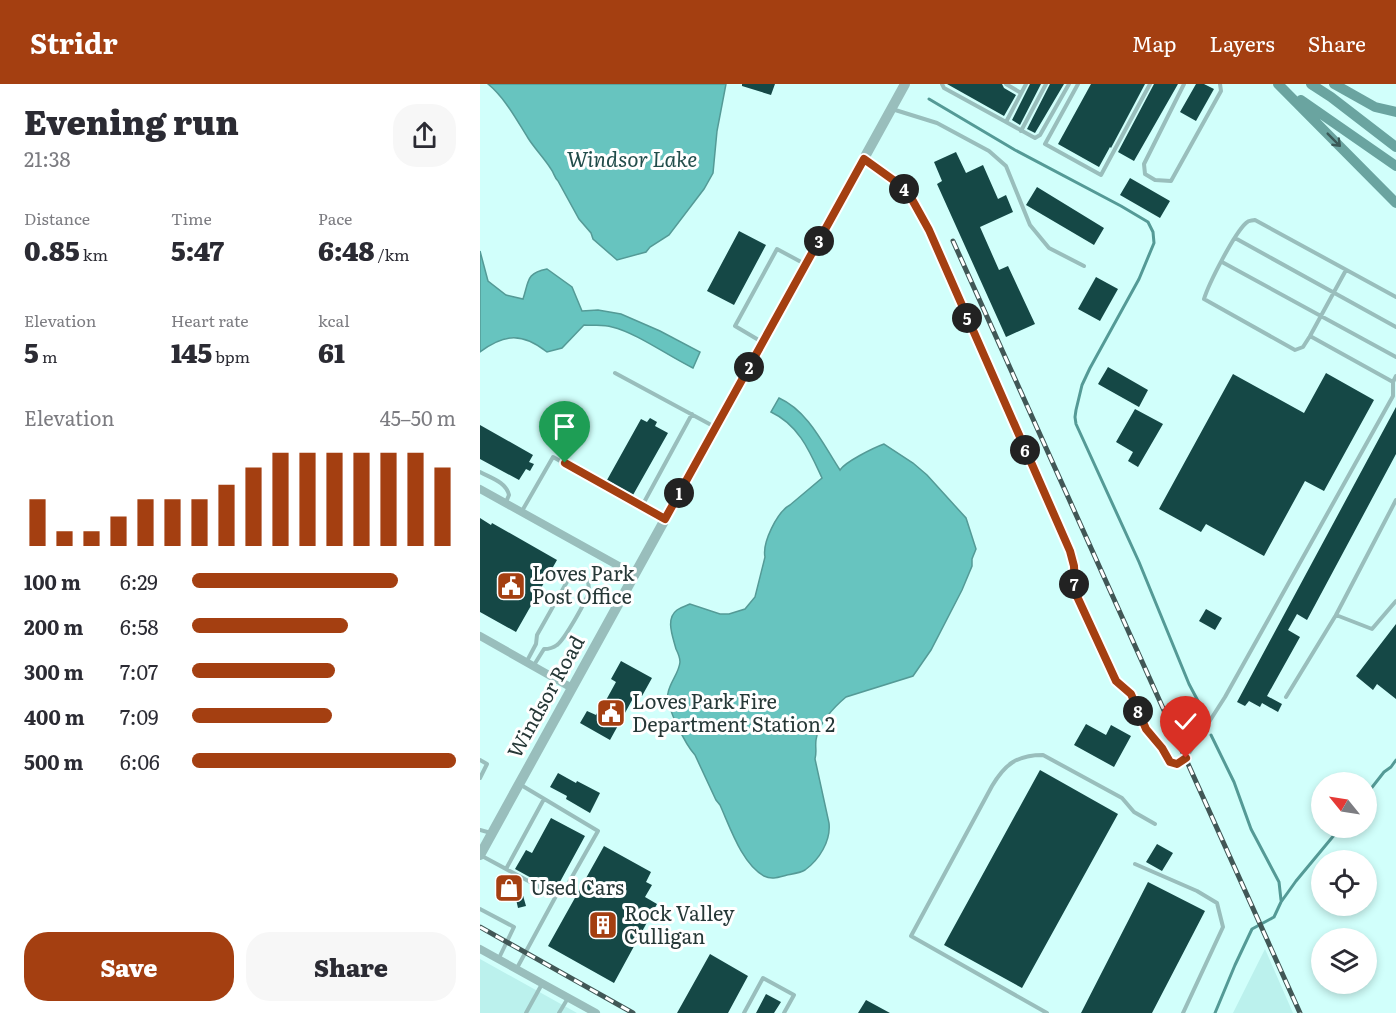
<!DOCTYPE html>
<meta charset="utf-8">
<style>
body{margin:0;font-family:Literata,serif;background:#f7f7f7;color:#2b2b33;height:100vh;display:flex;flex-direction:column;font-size:22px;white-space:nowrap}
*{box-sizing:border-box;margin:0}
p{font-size:20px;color:#7c7c81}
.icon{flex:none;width:33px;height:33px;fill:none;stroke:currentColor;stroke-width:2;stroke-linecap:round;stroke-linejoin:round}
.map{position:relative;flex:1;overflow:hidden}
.details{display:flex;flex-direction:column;background:#fff;width:480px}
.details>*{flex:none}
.needle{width:39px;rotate:300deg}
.buttons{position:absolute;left:831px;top:688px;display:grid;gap:12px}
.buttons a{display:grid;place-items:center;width:66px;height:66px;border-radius:50%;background:#fff;box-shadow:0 3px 9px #0003;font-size:30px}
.pin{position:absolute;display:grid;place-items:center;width:51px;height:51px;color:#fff;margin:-62px -26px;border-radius:50% 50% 50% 0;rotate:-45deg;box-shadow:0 0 6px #0007}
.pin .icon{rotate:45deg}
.km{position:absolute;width:30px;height:30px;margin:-15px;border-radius:50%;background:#222;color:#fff;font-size:16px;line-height:30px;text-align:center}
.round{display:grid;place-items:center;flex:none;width:63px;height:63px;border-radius:24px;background:#f7f7f7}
.overview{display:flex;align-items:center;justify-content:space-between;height:102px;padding:0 24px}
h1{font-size:33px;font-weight:800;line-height:45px}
.stats{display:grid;grid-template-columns:repeat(3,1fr);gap:9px;height:102px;padding:6px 24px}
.stats div{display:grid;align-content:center}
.stats b{font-size:26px;font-weight:800}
.stats small{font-size:16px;font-weight:400}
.stats p{font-size:16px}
.chart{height:168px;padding:12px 24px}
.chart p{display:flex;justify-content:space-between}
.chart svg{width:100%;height:108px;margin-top:6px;stroke:#a43f11;stroke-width:6}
.cta{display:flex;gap:12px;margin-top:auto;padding:12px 24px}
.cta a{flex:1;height:69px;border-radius:24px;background:#a43f11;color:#fff;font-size:24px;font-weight:800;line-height:69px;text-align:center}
.cta a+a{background:#f7f7f7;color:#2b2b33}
ul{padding:0 24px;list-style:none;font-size:20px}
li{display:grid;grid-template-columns:96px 72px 1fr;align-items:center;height:45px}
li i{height:15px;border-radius:8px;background:#a43f11}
header{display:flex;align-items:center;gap:36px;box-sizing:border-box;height:84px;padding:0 30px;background:#a43f11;color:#fff}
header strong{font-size:28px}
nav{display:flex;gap:33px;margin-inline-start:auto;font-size:21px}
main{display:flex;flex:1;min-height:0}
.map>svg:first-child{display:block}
.built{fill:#bbf1ed}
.water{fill:#67c4bf;stroke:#549a96;stroke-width:1.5}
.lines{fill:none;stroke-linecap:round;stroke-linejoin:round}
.stream{stroke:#549a96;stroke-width:3}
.building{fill:#154846}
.service{stroke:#99bebc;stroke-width:4}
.minor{stroke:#99bebc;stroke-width:8}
.tertiary{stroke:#99bebc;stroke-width:10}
.secondary{stroke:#6aa4a0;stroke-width:10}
.rail-casing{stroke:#415756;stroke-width:5}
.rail{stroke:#fff;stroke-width:3;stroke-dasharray:9;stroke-linecap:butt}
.oneway{stroke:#3a5856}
.route-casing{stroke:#fff;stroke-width:12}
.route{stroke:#a43f11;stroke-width:8}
.labels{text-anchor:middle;stroke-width:6;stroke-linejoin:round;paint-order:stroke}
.poi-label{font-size:20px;fill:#263837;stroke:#fff;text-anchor:start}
.street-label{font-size:20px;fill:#263837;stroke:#fff}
.water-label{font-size:21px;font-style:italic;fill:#224d4b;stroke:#fff}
</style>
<header>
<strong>Stridr</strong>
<nav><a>Map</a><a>Layers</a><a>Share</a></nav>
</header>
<main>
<section class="details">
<div class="overview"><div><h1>Evening run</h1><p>21:38</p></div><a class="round"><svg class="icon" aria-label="share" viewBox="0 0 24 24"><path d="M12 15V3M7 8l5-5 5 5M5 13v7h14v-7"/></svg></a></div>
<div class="stats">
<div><p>Distance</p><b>0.85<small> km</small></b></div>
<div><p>Time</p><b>5:47</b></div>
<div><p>Pace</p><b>6:48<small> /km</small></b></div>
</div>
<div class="stats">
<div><p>Elevation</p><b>5<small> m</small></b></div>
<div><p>Heart rate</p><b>145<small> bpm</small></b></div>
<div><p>kcal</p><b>61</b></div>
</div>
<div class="chart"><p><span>Elevation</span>45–50 m</p>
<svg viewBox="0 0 160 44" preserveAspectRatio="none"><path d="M5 44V25M15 44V38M25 44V38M35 44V32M45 44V25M55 44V25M65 44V25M75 44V19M85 44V12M95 44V6M105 44V6M115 44V6M125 44V6M135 44V6M145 44V6M155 44V12"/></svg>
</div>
<ul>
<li><b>100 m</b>6:29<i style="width:78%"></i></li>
<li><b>200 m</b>6:58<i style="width:59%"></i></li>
<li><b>300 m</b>7:07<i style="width:54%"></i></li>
<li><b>400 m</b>7:09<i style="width:53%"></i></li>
<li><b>500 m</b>6:06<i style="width:100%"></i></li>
</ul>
<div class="cta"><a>Save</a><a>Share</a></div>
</section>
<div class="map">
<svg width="916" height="929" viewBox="0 0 916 929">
<rect width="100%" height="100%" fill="#d1fffb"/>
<path class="built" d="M 785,865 L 813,929 L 753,929 Z
M 0,875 L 97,929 L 0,929 Z"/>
<path class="water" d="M 8,0 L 246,0 L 237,47 L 233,89 L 224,105 L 189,151 L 170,163 L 166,168 L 137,176 L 113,155 L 111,149 L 99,135 L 78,97 C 74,93 74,89 71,85 C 64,74 55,65 48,54 C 36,35 25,14 8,0 Z
M 0,167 L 8,197 L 26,211 L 43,215 C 49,197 46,189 67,185 L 92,203 L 102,227 L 118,226 L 141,230 L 180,247 L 220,268 L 213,284 C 188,272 157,249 132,243 C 123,240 114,242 104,241 L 82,264 L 67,268 C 43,249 25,249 0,268 Z
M 299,314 C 328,327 343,360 360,386 C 365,378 393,364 404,360 L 433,379 L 447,391 L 486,434 L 496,465 L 492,475 L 492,482 L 482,506 L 451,566 L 433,592 L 366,613 C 354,623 338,640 336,656 C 335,663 337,668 335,675 L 349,739 C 351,757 339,776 325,786 C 320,789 312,790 307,791 C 299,793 292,796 284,792 C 262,780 250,743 240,721 L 236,716 L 215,671 C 206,661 185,622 188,609 C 190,598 199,589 200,578 C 200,574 198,569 196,565 C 193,553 185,535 197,526 C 201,523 206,522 210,520 L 240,530 L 249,530 L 265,525 L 275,513 L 285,473 C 282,459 297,428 310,421 L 342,394 C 330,368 319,341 291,328 Z"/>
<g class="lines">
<path class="stream" d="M 449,15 L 535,66 L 641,122 L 668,138 L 673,148 L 674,159 L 659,195 L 610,284 L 602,301 L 596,326 L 595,333 L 596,340 L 659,478 L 709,600 L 727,634
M 731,651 L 754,698 L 771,745 L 799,798 L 801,816
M 886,711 L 904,688 L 911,683 L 916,676
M 735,929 L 755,881 L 772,845 L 794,833 L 801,818 L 816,797 L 860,744"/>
</g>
<path class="building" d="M 262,0 L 295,0 L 291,11 L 262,2 Z
M 467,0 L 522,0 L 524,4 L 536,11 L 524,32 Z
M 550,0 L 561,0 L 540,41 L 532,36 Z
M 570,0 L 584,0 L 555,49 L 547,45 Z
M 611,0 L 665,0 L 631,64 L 630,63 L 619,83 L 578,60 Z
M 674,0 L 698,0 L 654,77 L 638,68 Z
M 716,0 L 724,0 L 734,5 L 716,37 L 700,28 Z
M 476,68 L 486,89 L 503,81 L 518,115 L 526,111 L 533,128 L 500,143 L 519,186 L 528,182 L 555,240 L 526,253 L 457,100 L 462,97 L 454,78 Z
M 650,94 L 690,117 L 680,134 L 640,111 Z
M 557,103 L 624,144 L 614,161 L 546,121 Z
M 259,147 L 286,161 L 254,221 L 227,207 Z
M 616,193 L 638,205 L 620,237 L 598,225 Z
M 628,283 L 668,306 L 659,323 L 618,300 Z
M 846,289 L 894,316 L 844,407 L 825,397 L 784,472 L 726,440 L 721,448 L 679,425 L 753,290 L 824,329 Z
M 916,323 L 916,370 L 827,536 L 817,530 L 808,546 L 820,553 L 787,612 L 802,620 L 798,628 L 782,619 L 780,623 L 769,617 L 765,622 L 757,618 Z
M 655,325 L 683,340 L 658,383 L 648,377 L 653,368 L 636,358 Z
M 170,334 L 177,338 L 175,342 L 188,349 L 153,411 L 141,404 L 140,405 L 133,402 L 134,400 L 127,396 L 161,335 L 167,338 Z
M 0,341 L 53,371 L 49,378 L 54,380 L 50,387 L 46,385 L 39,396 L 0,375 Z
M 0,434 L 11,441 L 12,439 L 77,476 L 36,548 L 0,528 Z
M 726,525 L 742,534 L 735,546 L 719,537 Z
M 916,540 L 916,615 L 897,600 L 893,606 L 876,592 Z
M 141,577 L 172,594 L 162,612 L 156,609 L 130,656 L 100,639 L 107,627 L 116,631 L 123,617 L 125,618 L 136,598 L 131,595 Z
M 606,640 L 626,651 L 631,641 L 651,652 L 634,683 L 594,661 Z
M 560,686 L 638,730 L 542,904 L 464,861 Z
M 78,689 L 96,699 L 97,697 L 120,709 L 110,729 L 86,715 L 87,712 L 70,703 Z
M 71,734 L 105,752 L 75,807 L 35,785 L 46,766 L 52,769 Z
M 677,760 L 693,769 L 682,787 L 666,778 Z
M 124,762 L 171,788 L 166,798 L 172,801 L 165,813 L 177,820 L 134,899 L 68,862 Z
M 29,792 L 42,808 L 46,822 L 38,824 L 35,811 L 30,813 L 18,806 L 24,793 L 29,796 Z
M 668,798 L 725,827 L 672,929 L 601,929 Z
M 230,870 L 268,892 L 248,929 L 197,929 Z
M 286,910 L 301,918 L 294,929 L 276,929 Z
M 386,916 L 410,929 L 378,929 Z"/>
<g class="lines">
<path class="service" d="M 462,0 L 464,4 L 526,38 L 546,0
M 526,0 L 541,9
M 598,0 L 565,60 L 621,91 L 670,0
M 704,0 L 664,80 L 665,90 L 675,96 L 691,97 L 741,7 L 740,0
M 412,25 L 457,39 L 509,67 L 526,82 L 550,141 L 569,164 L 604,182
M 526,38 L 555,54 L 560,51 L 589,0
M 541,47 L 566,0
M 386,76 L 416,98 L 429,110 L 439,126 L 590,467 L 594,482 L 595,508 L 636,597 L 651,610 L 666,645 L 682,664 L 690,678 L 697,680 L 706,674 L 745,613 L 913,312 L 913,298 L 830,252
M 755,154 L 916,243
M 742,178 L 916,273
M 866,186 L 830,252 L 823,263 L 815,266 L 724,215 C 729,199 754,150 766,139 C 769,136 770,137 775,136 L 916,213
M 282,258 L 255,242 L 297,165 L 323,179
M 135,289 L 235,343
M 913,298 L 916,292
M 0,388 C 11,394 26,398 29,411 L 26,418
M 162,422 L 212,330
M 42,427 L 73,373 L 183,434
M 856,531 L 916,416
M 47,577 L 56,560 L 57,551 L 88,496 C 95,491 100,491 108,496 C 108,497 109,505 109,506 C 108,515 84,556 77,561 C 73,564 69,565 64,565 L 54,581
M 806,613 L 856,531 L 892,545 L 916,517
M 0,676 L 7,680 L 0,694
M 41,701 L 118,747 L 84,807 L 76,812
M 0,746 L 11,749
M 2,772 L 76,812 L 37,884
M 655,780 L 717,807 L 737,819 L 743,843 L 703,929
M 26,785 L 64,715
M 0,825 L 34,843 L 19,874
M 46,929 L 62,900
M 79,929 L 88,914
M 264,929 L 283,894 L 314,911 L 304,929
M 567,929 L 431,852 L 512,702 C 525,680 537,671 563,671 L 642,714 L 654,728 L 675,740"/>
<path class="minor" d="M 0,405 L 155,491
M 0,552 L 92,604
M 0,865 L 116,929"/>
<path class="tertiary" d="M 0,771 L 425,0"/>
<path class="secondary" d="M 798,0 L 916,119
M 831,0 L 851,13 L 916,63
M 854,0 L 895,23 L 916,28
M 821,16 L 916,82"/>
<g class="rail-casing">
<path id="rail" d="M 473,157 L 820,929
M 0,843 L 153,929"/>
</g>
<use href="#rail" class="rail"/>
</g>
<defs><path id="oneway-shaft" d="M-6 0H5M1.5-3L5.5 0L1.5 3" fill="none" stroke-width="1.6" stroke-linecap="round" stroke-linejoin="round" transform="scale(1.5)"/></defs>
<use class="oneway" href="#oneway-shaft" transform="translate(854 56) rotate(45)"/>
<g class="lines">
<g class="route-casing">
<path id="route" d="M 85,379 L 185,435 L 384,75 L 416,98 L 429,110 L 449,146 L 590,467 L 594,482 L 595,508 L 636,597 L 651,610 L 666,645 L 682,664 L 690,678 L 697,680 L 706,674"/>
</g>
<use href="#route" class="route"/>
</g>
<defs>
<g id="civic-square" transform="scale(1.5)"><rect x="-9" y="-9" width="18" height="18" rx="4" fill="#a43f11" stroke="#fff"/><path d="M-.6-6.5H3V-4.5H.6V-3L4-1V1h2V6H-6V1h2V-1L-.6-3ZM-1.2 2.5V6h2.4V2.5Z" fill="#fff"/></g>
<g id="shop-square" transform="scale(1.5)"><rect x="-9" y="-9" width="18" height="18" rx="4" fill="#a43f11" stroke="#fff"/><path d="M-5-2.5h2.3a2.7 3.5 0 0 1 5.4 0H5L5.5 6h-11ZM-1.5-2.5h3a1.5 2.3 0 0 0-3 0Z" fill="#fff"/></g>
<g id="building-square" transform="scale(1.5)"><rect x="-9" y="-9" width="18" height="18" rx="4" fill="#a43f11" stroke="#fff"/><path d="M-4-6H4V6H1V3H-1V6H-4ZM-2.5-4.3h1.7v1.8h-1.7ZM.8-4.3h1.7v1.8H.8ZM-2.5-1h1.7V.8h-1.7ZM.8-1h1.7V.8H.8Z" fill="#fff"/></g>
</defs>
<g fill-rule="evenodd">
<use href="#civic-square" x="31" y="502"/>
<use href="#civic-square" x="131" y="629"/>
<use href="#shop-square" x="29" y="804"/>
<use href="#building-square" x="123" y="841"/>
</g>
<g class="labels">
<g class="poi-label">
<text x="52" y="497">Loves Park<tspan x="52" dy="23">Post Office</tspan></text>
<text x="152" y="625">Loves Park Fire<tspan x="152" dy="23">Department Station 2</tspan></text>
<text x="50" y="811">Used Cars</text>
<text x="144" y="837">Rock Valley<tspan x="144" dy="23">Culligan</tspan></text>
</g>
<g class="street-label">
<text transform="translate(66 613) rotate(-61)" y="7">Windsor Road</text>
</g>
<g class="water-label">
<text x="152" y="83">Windsor Lake</text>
</g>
</g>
</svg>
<div class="buttons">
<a><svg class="needle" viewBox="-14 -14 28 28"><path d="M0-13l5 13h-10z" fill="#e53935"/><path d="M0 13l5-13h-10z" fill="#7c7c81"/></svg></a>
<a><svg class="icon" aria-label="locate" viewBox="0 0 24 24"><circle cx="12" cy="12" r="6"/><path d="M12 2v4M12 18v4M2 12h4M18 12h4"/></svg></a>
<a><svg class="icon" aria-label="layers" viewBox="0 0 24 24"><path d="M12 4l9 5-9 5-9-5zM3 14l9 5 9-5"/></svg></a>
</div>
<div class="pin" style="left:85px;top:379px;background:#1e9e55"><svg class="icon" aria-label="arrive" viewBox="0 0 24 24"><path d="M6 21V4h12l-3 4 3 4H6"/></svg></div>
<div class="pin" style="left:706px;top:674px;background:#d93025"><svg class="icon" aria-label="check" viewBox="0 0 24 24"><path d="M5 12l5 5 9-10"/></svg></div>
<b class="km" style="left:199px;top:409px">1</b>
<b class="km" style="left:269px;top:283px">2</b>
<b class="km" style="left:339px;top:157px">3</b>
<b class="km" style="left:424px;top:105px">4</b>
<b class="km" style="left:487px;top:234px">5</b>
<b class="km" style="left:545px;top:366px">6</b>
<b class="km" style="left:594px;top:500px">7</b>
<b class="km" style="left:658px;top:627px">8</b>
</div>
</main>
